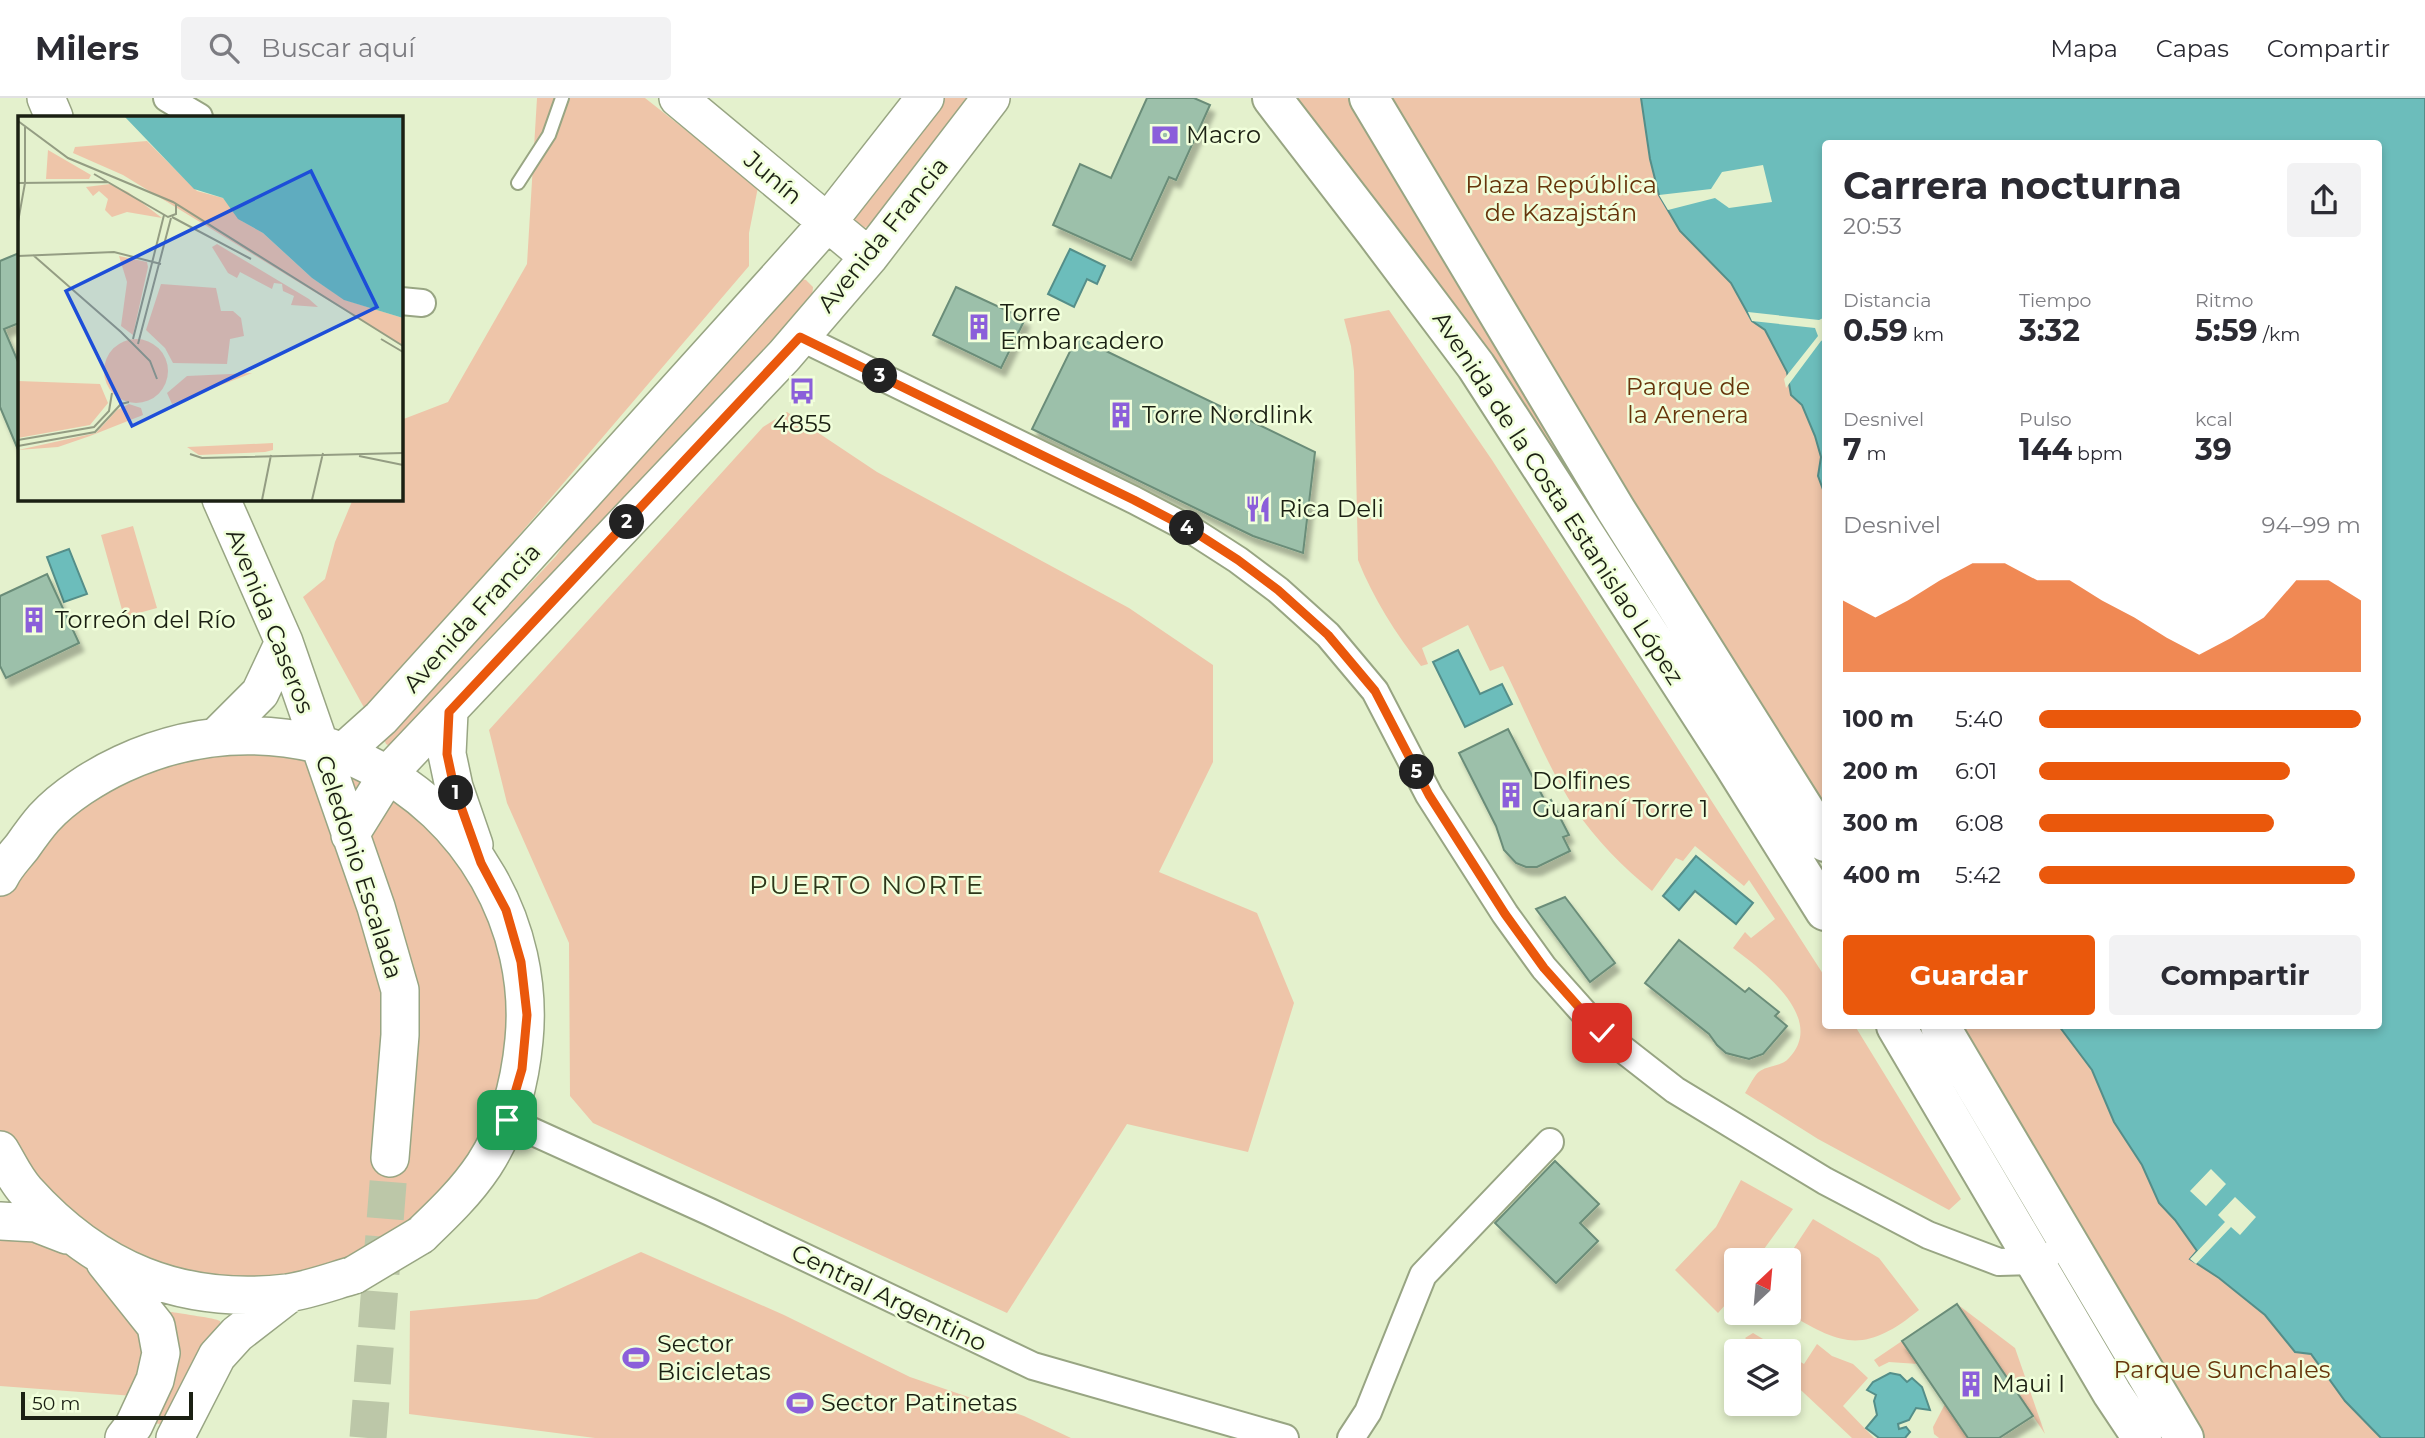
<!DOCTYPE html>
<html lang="es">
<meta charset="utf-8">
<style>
body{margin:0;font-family:Montserrat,sans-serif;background:#f2f2f3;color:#2b2b33;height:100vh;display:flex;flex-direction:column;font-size:26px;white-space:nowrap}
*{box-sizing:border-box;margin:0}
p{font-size:23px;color:#7c7c81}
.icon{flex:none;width:38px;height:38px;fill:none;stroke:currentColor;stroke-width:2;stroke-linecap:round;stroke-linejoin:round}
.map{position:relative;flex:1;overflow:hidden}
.side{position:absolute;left:1822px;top:42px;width:560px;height:889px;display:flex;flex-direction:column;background:#fff;border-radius:7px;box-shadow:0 4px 10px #0003}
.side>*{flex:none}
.needle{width:46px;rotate:26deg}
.controls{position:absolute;left:1724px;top:1150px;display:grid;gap:14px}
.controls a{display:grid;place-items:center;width:77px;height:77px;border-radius:7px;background:#fff;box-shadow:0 4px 10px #0003;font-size:35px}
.scale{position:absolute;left:21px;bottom:18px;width:172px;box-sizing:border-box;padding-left:7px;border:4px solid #1b2013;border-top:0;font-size:19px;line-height:24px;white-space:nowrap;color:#1b2013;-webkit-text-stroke:5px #f1ffdb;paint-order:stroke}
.pin{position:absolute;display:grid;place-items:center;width:60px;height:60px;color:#fff;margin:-30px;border-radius:14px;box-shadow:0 4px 10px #0006}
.km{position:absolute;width:35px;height:35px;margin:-18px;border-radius:50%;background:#222;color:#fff;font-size:19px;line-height:35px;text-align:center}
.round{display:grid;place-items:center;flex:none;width:74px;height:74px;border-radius:7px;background:#f2f2f3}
.head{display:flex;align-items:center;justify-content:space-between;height:119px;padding:0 21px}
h1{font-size:38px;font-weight:700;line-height:52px}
.stats{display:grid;grid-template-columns:repeat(3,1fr);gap:10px;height:119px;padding:7px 21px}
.stats div{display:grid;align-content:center}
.stats b{font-size:30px;font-weight:700}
.stats small{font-size:19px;font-weight:400}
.stats p{font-size:19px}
.chart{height:196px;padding:14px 21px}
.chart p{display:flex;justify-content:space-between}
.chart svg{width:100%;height:126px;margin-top:7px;fill:#ea580c;opacity:.7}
.cta{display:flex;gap:14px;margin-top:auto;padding:14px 21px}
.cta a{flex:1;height:80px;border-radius:7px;background:#ea580c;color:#fff;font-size:28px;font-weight:700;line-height:80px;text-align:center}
.cta a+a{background:#f2f2f3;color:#2b2b33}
ul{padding:0 21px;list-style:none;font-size:23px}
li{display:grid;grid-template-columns:112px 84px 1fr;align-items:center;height:52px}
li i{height:18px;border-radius:9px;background:#ea580c}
header{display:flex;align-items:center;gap:42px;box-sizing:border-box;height:98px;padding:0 35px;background:#fff;border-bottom:2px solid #e1e1e2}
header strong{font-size:33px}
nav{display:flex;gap:38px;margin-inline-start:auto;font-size:24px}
.search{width:490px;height:63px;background:#f2f2f3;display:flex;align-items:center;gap:18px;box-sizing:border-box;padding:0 24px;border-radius:7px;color:#7c7c81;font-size:26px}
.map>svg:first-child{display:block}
.green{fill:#eec5a9}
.water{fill:#6cbdbb;stroke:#548e89;stroke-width:2}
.pier{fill:#e4f1cd}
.building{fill:#9cc0aa;stroke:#6b8d79;stroke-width:2;filter:url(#shadow)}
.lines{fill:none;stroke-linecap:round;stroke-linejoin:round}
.secondary-tunnel{stroke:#bcc7a8;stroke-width:37;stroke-dasharray:37 18;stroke-linecap:butt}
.lane-casing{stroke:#98a583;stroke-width:16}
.street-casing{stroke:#98a583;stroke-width:30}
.secondary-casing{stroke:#98a583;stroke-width:40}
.primary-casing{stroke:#98a583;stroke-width:42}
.lane{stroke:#fff;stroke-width:12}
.street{stroke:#fff;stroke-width:26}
.secondary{stroke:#fff;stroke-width:37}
.primary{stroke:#fff;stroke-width:38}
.secondary-bridge-casing{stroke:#98a583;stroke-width:40;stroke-linecap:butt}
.secondary-bridge{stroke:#fff;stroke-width:37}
.route-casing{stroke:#fff;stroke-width:14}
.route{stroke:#ea580c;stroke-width:9}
.labels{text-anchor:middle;stroke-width:5;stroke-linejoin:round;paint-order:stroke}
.poi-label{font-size:24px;fill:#1b2013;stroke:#f1ffdb;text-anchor:start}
.street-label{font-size:24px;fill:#1b2013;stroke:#f1ffdb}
.park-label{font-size:24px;fill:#67350c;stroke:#f1ffdb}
.neighbourhood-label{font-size:26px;letter-spacing:2px;fill:#2d371a;stroke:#f1ffdb}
.inset-road{fill:none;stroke:#949d83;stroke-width:2}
.view{fill:#1d4ed8;fill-opacity:0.15;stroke:#1d4ed8;stroke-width:3.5}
.inset-edge{fill:none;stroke:#1b2013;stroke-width:3.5}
</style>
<header>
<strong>Milers</strong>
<div class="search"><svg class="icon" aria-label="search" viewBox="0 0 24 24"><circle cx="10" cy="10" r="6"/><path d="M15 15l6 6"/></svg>Buscar aquí</div>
<nav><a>Mapa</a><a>Capas</a><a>Compartir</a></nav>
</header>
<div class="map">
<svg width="2425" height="1340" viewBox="0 0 2425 1340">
<defs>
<filter id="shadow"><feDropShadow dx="4.5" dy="8" stdDeviation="2" flood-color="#0004"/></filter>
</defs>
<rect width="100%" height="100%" fill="#e4f1cd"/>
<path class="green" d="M 537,0 L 645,0 L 758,89 L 749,135 L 749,168 L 367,615 L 303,499 L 325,481 L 335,444 L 353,401 L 401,401 L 401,322 L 448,304 L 527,166 Z
M 937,0 L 970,0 L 876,123 L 863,131 L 853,126 L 851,109 Z
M 1293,0 L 1350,0 L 1566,361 L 1558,365 Z
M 1386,0 L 1641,0 L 1650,61 L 1659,97 L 1680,133 L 1731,185 L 1752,223 L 1765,232 L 1787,274 L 1791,297 L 1802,307 L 1815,338 L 1821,359 L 1818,378 L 1825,397 L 1825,707 L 1748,590 Z
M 796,180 L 806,182 L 813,189 L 812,200 L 782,235 L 391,649 L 386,646 L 384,641 L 556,458 L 571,437 L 582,415 Z
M 1389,212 L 1492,362 L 1825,879 L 1825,928 L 1855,928 L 1961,1101 L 1949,1112 L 1818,1041 L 1745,995 C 1749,989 1754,977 1760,973 C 1769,967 1781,969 1789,960 C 1827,920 1761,871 1733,850 L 1745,834 L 1751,840 L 1775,821 L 1749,782 L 1744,788 L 1695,748 L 1683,763 L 1676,760 L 1652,793 C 1623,769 1596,742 1575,711 C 1547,668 1526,614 1503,568 L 1490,573 L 1468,527 L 1422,550 L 1428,566 L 1421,568 C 1396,536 1373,500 1358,462 L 1354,273 L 1351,248 L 1344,221 Z
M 787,314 L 877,374 L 1129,510 L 1213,567 L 1213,664 L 1159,774 L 1257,815 L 1294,905 L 1248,1054 L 1127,1026 L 1007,1215 L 593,1025 L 570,998 L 569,845 L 507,705 L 489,632 L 763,329 Z
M 133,428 L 157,510 L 124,519 L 101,437 Z
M 318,646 L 457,734 L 527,917 L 456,1104 L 290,1195 L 144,1180 L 0,1052 L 0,779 L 2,774 L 155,651 Z
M 1961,928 L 2059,928 L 2092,972 L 2114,1024 L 2142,1067 L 2159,1105 L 2175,1122 L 2198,1153 L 2190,1161 L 2219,1180 L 2265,1217 L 2295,1254 L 2311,1256 L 2345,1303 L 2381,1340 L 2184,1340 Z
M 1741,1082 L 1793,1111 L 1756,1162 L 1736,1162 L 1736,1195 L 1718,1215 L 1675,1172 L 1716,1129 Z
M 1813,1121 L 1879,1160 L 1919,1212 C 1866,1255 1843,1249 1788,1215 L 1788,1162 L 1786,1162 Z
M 0,1137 L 34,1138 L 67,1152 L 90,1167 L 143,1233 L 147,1255 L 134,1298 L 0,1288 Z
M 641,1154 L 784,1217 L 910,1279 L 1024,1318 L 1071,1340 L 595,1340 L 409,1316 L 410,1213 L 537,1201 Z
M 1957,1206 L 2015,1250 L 2045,1336 L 2033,1318 Z
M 172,1214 C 182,1216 215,1220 220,1223 L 221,1228 L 167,1327 L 153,1325 L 167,1215 Z
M 1753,1235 L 1783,1253 L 1759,1253 L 1745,1240 Z
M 1902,1243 L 1918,1266 L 1889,1264 L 1879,1269 L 1874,1262 Z
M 1817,1246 L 1832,1258 L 1853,1266 L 1868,1280 L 1843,1308 L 1874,1340 L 1852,1340 L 1789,1281 L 1789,1257 L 1804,1266 Z
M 1945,1306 L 1968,1340 L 1939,1340 L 1934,1336 L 1933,1329 Z"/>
<path class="water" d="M 1641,0 L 2425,0 L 2425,1340 L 2381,1340 L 2345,1303 L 2311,1256 L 2295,1254 L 2265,1217 L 2219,1180 L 2190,1161 L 2197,1153 L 2175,1122 L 2159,1105 L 2142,1067 L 2114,1024 L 2092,972 L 2059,928 L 2378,928 L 2378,46 L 1825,46 L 1825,397 L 1818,378 L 1821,359 L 1815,338 L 1802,307 L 1791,297 L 1787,274 L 1765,232 L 1752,223 L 1731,185 L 1680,133 L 1659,97 L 1650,61 Z
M 1070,151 L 1105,168 L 1097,186 L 1087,181 L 1074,209 L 1048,196 Z
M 69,451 L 87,496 L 64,504 L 47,459 Z
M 1458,552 L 1480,596 L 1502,586 L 1512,606 L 1465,629 L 1433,564 Z
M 1696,758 L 1753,805 L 1736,826 L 1695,793 L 1679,812 L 1663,798 Z
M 1890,1275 L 1900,1277 L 1907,1284 L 1912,1280 L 1922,1289 L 1930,1312 L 1916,1310 L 1909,1322 L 1898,1326 L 1899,1331 L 1906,1329 L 1910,1334 L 1905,1340 L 1879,1340 L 1866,1330 L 1877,1317 L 1874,1303 L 1876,1297 L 1867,1292 L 1873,1284 Z"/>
<path class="pier" d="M 1763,67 L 1772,104 L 1729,110 L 1715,100 L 1668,112 L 1659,97 L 1711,91 L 1722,74 Z
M 1748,214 L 1819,222 L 1825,219 L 1825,241 L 1821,243 L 1786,290 L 1784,281 L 1818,238 L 1815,230 L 1752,223 Z
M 2211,1071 L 2226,1086 L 2206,1108 L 2190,1093 Z
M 2235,1099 L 2256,1119 L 2240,1137 L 2231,1129 L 2196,1166 L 2190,1161 L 2225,1124 L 2218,1117 Z"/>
<path class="building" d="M 1147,0 L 1194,0 L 1210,7 L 1176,82 L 1169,79 L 1131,162 L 1053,127 L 1080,66 L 1111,80 Z
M 19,155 L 19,225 L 4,231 L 19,266 L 19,354 L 0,309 L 0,163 Z
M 956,189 L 1025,221 L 1001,270 L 933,237 Z
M 1077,239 L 1315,354 L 1303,455 L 1253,438 L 1032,331 Z
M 47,476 L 79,545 L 6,580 L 0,568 L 0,498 Z
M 1508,631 L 1546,705 L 1551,702 L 1569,737 L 1563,739 L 1570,753 L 1537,769 L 1526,769 L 1516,765 L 1504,752 L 1496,728 L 1459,655 Z
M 1565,799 L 1615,865 L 1590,884 L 1536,811 Z
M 1679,842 L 1745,894 L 1749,890 L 1779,914 L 1775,918 L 1787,928 L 1763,956 L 1749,961 L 1726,955 L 1717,947 L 1709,936 L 1645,885 Z
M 1555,1063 L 1599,1106 L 1580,1125 L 1598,1143 L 1556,1185 L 1495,1125 Z
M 1957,1206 L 2033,1318 L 1999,1340 L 1968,1340 L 1902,1243 Z"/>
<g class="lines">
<path class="secondary-tunnel" d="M 368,1340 L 390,1060"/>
<g class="lane-casing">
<path id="lane" d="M 518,85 L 549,37 L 562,0"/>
</g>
<g class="street-casing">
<path id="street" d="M 167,0 L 199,19
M 401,203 L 422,205
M 800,239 L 1134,402 L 1193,433 L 1238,462 L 1278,492 L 1328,537 L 1375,593 L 1429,697 L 1505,816 L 1544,870 L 1602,935 L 1675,992 L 1825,1083 L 1928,1137 L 1999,1164 L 2034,1163 L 2047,1158
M 507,1022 L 710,1114 L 1033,1268 L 1285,1340
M 1351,1340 L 1368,1314 L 1423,1177 L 1550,1044"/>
</g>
<g class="secondary-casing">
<path id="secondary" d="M 46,0 L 54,19
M 678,0 L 869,159
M 221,401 L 284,544 L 376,809 L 400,892 L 400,937 L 390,1060
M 449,614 L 447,656 L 454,689 L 474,747
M 217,638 L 260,595 L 284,544
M 343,654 L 381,620 L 778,180 L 827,125 L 925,0
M 350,737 L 388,676 L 784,258 L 869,159 L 991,0
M 0,779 C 5,768 14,759 22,749 C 29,739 36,729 44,720 C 64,698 96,678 122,666 C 185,637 250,630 318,646 C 335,650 351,658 367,666 C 470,715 535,828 524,942 C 520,985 508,1030 484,1067 C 466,1094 444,1115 421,1137
M 0,1052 C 8,1065 15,1081 26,1093 C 97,1172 181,1207 287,1195 C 309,1192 333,1183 354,1177
M 0,1123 L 36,1125 L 67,1137
M 105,1164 L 156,1228 L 161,1255 L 155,1282 L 134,1327 L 124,1340
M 175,1340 L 217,1258 L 237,1236 L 290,1195"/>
</g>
<g class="primary-casing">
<path id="primary" d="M 1272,0 L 1376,135 L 1476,268 L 1733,666 L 1825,813
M 1369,0 L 1616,412 L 1825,744
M 1896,928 L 2112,1295 L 2142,1340
M 1940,928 L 2184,1340"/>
</g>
<use href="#lane" class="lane"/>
<use href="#street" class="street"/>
<use href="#secondary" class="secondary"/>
<use href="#primary" class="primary"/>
<g class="secondary-bridge-casing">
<path id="secondary-bridge" d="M 354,1177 L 421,1137"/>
</g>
<use href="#secondary-bridge" class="secondary-bridge"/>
</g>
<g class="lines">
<g class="route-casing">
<path id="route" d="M 507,1022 L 522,971 L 527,917 L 521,864 L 506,812 L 481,765 L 454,689 L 447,656 L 449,614 L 800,239 L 1134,402 L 1193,433 L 1238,462 L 1278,492 L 1328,537 L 1375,593 L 1429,697 L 1505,816 L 1544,870 L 1602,935"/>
</g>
<use href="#route" class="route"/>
</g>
<defs>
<g id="bank-bare" transform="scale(2.1)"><path d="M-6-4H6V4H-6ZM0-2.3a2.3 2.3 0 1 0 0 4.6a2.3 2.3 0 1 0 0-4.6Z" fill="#8b5fda" stroke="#f1ffdb" stroke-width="2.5" paint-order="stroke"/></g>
<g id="building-bare" transform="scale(2.1)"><path d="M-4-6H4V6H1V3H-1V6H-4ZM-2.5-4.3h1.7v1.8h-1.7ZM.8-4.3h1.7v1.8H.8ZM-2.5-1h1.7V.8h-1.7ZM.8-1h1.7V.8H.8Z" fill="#8b5fda" stroke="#f1ffdb" stroke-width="2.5" paint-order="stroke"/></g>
<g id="bus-bare" transform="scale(2.1)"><path d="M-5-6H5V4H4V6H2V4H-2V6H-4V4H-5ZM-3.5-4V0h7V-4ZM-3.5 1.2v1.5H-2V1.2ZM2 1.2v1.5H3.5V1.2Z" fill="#8b5fda" stroke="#f1ffdb" stroke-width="2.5" paint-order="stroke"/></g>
<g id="restaurant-bare" transform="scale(2.1)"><path d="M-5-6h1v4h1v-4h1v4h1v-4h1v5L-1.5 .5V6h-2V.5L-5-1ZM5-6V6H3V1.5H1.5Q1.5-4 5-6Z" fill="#8b5fda" stroke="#f1ffdb" stroke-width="2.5" paint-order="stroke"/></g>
<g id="stadium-bare" transform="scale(2.1)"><path d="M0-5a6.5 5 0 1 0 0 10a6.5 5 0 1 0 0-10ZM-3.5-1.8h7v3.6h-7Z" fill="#8b5fda" stroke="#f1ffdb" stroke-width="2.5" paint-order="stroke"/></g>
</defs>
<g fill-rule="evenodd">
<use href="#bank-bare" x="1165" y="37"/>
<use href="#building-bare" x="979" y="229"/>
<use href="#bus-bare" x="802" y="293"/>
<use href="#building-bare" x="1121" y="317"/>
<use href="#restaurant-bare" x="1258" y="411"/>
<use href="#building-bare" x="34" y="522"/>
<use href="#building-bare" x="1511" y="697"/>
<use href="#stadium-bare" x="636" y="1260"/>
<use href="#building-bare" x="1971" y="1286"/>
<use href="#stadium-bare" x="800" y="1305"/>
</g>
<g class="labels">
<g class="poi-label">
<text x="1186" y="45">Macro</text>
<text x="1000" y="223">Torre<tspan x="1000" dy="28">Embarcadero</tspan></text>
<text x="1142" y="325">Torre Nordlink</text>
<text x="802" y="334" text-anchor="middle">4855</text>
<text x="1279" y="419">Rica Deli</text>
<text x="55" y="530">Torreón del Río</text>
<text x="1532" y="691">Dolfines<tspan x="1532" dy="28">Guaraní Torre 1</tspan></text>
<text x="657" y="1254">Sector<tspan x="657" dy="28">Bicicletas</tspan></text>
<text x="1992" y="1294">Maui I</text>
<text x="821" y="1313">Sector Patinetas</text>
</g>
<g class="street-label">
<text transform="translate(773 80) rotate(40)" y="8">Junín</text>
<text transform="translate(883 137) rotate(-51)" y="8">Avenida Francia</text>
<text transform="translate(1558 400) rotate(57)" y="8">Avenida de la Costa Estanislao López</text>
<text transform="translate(472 520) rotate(-48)" y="8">Avenida Francia</text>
<text transform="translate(270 523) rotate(68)" y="8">Avenida Caseros</text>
<text transform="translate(359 769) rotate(72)" y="8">Celedonio Escalada</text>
<text transform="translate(889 1200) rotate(26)" y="8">Central Argentino</text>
</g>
<g class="park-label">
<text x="1561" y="95">Plaza República<tspan x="1561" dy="28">de Kazajstán</tspan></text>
<text x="1688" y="297">Parque de<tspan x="1688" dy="28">la Arenera</tspan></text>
<text x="2222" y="1280">Parque Sunchales</text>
</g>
<g class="neighbourhood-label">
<text x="867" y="796">PUERTO NORTE</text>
</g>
</g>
<g transform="translate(18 18)">
<rect width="385" height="385" fill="#e4f1cd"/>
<path d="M 129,25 L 179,75 L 205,82 L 224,105 L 245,117 L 294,162 L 327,184 L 385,202 L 385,230 L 105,59 L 55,37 L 57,31 ZM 30,34 L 73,59 L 71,63 L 28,63 ZM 92,68 L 110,76 L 144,102 L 109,96 L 94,101 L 87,94 L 90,83 L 81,75 L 75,80 L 68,71 ZM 199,128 L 291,183 L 300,191 L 273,189 L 276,180 L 265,175 L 264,168 L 256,167 L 254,173 L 222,156 L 219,162 L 210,157 L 194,131 ZM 101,140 L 129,146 L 130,151 L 115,219 L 103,210 L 109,166 ZM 143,168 L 198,172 L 203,195 L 215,195 L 223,202 L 226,220 L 212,223 L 209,248 L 155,247 L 147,232 L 128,214 ZM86 255a32 32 0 1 1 64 0a32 32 0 1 1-64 0ZM 234,257 L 154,288 L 149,277 L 169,260 ZM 0,265 L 82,268 L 90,287 L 72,309 L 0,322 ZM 111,288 L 123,292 L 125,299 L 72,320 L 40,331 L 0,334 L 78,317 L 99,294 ZM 255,327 L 255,334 L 247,336 L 181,339 L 169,331 Z" fill="#eec5a9"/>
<path d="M 107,1 L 385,1 L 385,202 L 326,184 L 294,162 L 245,117 L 220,103 L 205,82 L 176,73 Z" fill="#6cbdbb"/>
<path class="inset-road" d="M 0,5 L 50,42 L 155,86 L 385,230M 76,58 L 150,101 L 158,98 L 158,88M 0,67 L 90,66M 154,101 L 233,143M 0,106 L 7,67 L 7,11M 15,139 L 103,216 L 132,245 L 139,263M 0,140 L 96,136 L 143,148M 115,223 L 146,99M 363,223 L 385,236M 120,228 L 153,102M 0,324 L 76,311 L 91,295 L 94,277M 0,330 L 77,316 L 103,288 L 111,286M 172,338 L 184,342 L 385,337M 341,340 L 385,349M 244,384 L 253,339M 294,384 L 305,337"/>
<path class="view" d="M 293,55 L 359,191 L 114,310 L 48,175 Z"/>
<rect width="385" height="385" class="inset-edge"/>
</g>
</svg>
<div class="controls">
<a><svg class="needle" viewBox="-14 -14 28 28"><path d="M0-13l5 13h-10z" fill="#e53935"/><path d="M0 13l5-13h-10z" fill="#7c7c81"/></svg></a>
<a><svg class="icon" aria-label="layers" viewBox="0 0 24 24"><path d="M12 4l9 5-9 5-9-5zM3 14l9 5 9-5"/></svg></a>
</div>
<div class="scale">50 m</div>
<div class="pin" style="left:507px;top:1022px;background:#1e9e55"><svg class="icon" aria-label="arrive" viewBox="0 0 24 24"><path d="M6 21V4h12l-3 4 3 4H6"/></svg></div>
<div class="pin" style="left:1602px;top:935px;background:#d93025"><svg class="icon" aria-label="check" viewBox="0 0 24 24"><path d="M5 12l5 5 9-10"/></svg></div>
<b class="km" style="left:456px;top:695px">1</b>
<b class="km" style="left:627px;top:424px">2</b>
<b class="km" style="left:880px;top:278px">3</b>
<b class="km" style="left:1187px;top:430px">4</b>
<b class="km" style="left:1417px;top:674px">5</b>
<section class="side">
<div class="head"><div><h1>Carrera nocturna</h1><p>20:53</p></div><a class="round"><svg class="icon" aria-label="share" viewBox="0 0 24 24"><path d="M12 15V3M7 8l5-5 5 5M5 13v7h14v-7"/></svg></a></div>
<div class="stats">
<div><p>Distancia</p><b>0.59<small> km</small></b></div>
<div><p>Tiempo</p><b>3:32</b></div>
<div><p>Ritmo</p><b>5:59<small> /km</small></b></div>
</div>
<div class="stats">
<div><p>Desnivel</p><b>7<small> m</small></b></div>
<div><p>Pulso</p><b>144<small> bpm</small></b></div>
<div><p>kcal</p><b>39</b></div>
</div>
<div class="chart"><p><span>Desnivel</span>94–99 m</p>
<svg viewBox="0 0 160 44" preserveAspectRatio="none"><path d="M0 44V19L10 25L20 19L30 12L40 6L50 6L60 12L70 12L80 19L90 25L100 32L110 38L120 32L130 25L140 12L150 12L160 19V44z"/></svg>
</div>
<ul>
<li><b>100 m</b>5:40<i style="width:100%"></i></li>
<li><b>200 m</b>6:01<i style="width:78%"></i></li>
<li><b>300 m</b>6:08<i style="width:73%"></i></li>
<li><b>400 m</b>5:42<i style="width:98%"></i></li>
</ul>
<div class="cta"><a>Guardar</a><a>Compartir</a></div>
</section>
</div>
